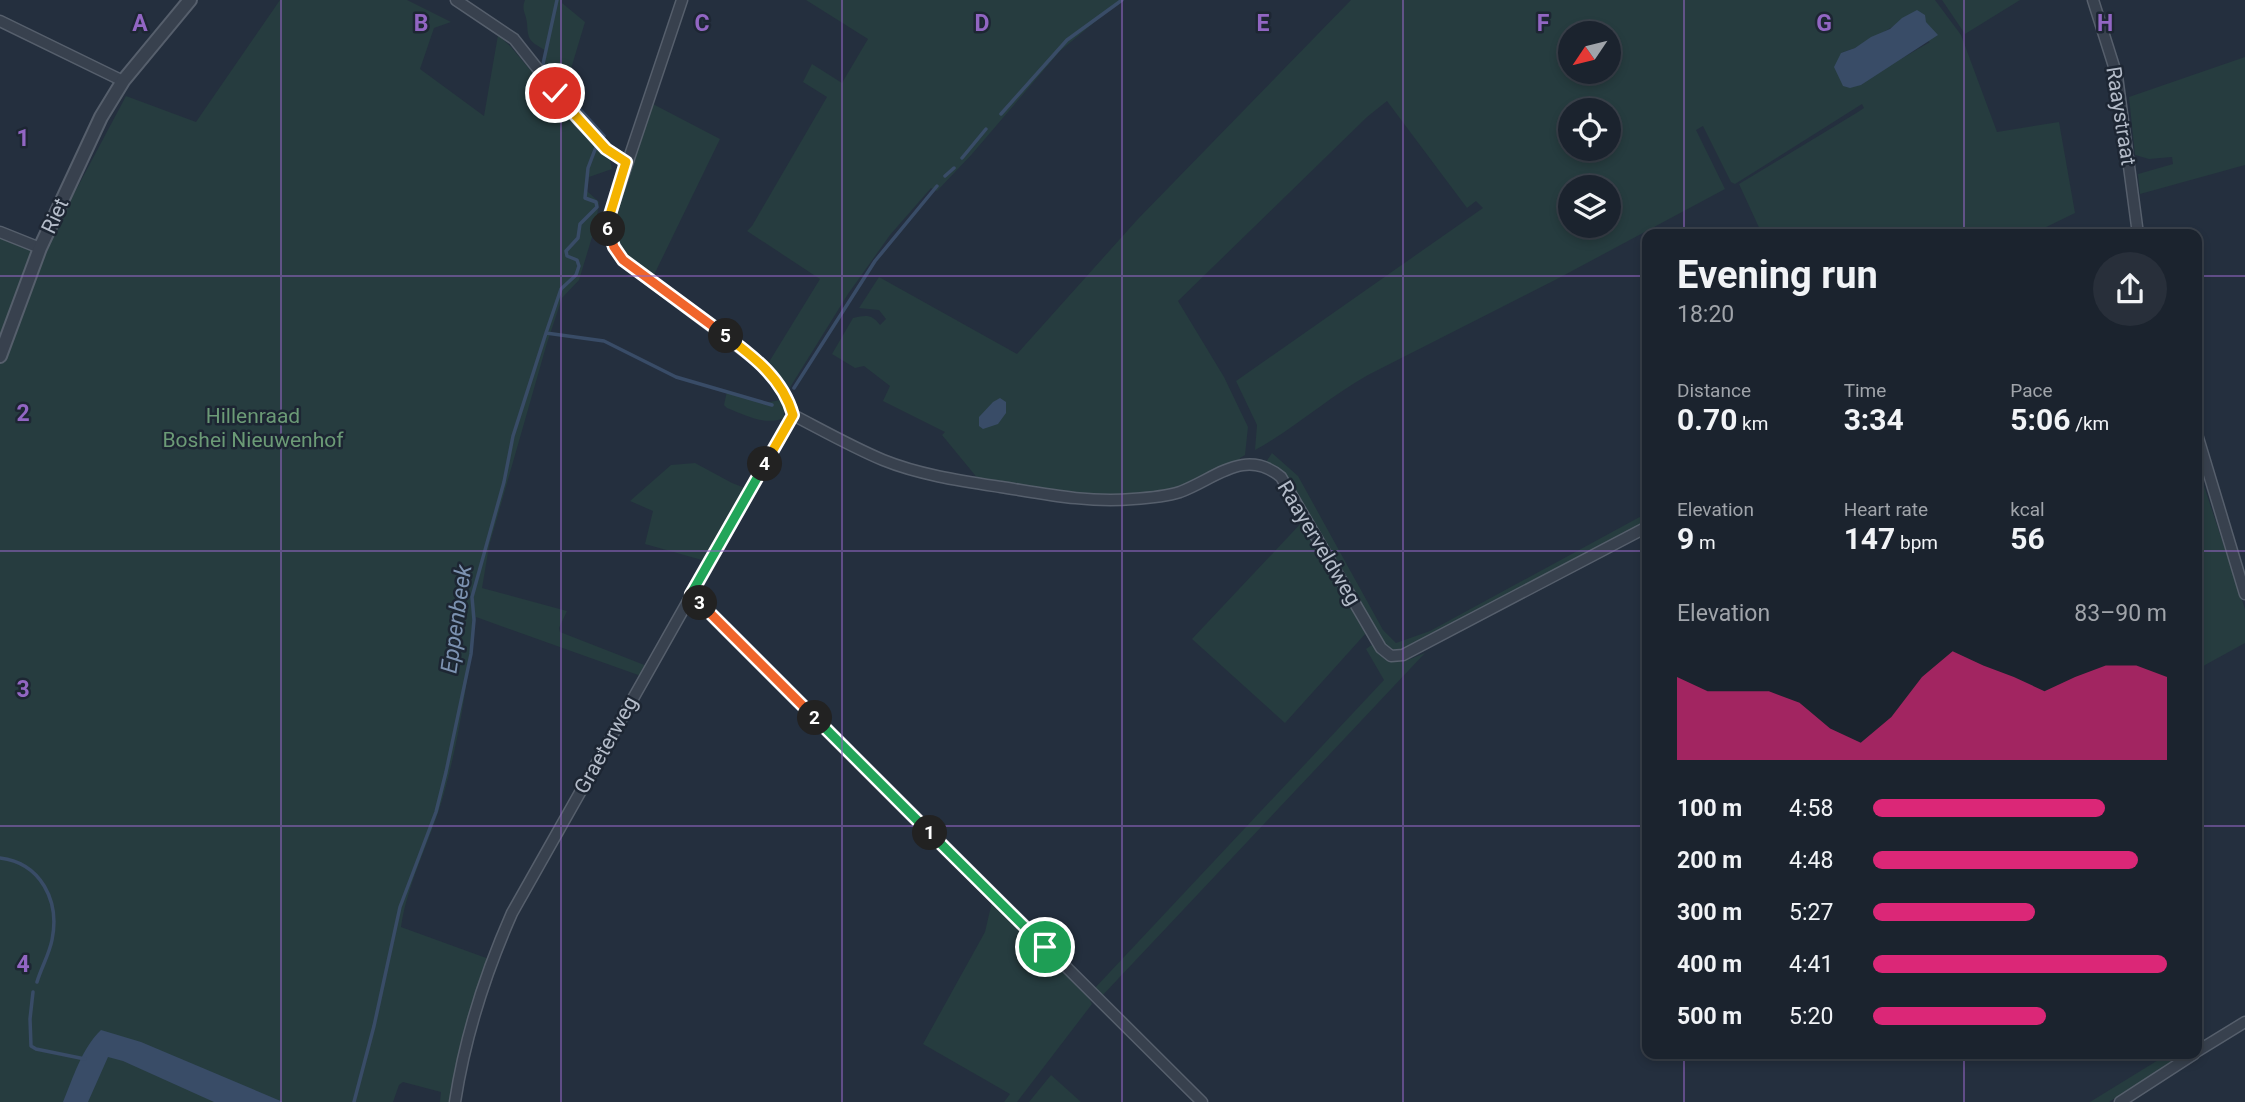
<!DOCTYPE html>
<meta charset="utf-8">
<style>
body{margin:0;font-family:Roboto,sans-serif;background:#282f3a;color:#f1f3f6;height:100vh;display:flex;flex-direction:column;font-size:26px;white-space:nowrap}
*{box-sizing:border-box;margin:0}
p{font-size:23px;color:#a0a4aa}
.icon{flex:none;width:38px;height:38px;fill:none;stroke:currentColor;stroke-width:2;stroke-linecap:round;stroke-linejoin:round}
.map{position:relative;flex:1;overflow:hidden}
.panel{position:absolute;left:1642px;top:229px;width:560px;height:830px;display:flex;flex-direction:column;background:#1b232e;border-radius:14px;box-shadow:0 4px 10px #0003,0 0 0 2px #39404a}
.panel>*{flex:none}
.needle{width:46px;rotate:235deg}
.tools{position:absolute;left:1558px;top:21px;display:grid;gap:14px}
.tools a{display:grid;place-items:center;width:63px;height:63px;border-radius:50%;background:#1b232e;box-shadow:0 4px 10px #0003,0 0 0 2px #39404a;font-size:35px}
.pin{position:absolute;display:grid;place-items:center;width:60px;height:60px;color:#fff;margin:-30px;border:4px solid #fff;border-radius:50%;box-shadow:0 2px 7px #0007}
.km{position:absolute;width:35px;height:35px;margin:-18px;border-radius:50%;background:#222;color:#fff;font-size:19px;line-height:35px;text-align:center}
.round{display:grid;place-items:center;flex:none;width:74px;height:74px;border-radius:37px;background:#282f3a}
.overview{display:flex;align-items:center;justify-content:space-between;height:119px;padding:0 35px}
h1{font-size:38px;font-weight:700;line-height:52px}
.figures{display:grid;grid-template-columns:repeat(3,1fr);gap:10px;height:119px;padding:7px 35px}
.figures div{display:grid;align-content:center}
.figures b{font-size:30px;font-weight:700}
.figures small{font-size:19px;font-weight:400}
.figures p{font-size:19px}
.chart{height:196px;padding:14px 35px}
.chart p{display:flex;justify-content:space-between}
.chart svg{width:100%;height:126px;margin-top:7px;fill:#db2777;opacity:.7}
ul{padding:0 35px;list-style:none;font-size:23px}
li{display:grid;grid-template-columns:112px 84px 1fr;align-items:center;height:52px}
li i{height:18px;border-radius:9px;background:#db2777}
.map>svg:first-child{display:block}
.green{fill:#263c3f;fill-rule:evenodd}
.water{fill:#394c67}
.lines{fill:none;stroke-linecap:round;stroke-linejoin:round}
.stream{stroke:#394c67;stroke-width:3.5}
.minor-casing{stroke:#565f6c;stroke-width:13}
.tertiary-casing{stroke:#565f6c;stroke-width:16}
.minor{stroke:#38414e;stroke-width:10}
.tertiary{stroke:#38414e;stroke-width:12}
.split-1-casing{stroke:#fff;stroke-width:14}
.split-2-casing{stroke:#fff;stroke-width:14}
.split-3-casing{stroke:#fff;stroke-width:14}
.split-4-casing{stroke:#fff;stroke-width:14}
.split-5-casing{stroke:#fff;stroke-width:14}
.split-6-casing{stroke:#fff;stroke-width:14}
.split-7-casing{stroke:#fff;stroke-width:14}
.split-1{stroke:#22a559;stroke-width:9}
.split-2{stroke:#22a559;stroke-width:9}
.split-3{stroke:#f0652b;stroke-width:9}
.split-4{stroke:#22a559;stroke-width:9}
.split-5{stroke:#f5b400;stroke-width:9}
.split-6{stroke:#f0652b;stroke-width:9}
.split-7{stroke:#f5b400;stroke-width:9}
.grid{fill:none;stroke:#9266c3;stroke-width:2;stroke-opacity:0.55}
.labels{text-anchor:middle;stroke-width:5;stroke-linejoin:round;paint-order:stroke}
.street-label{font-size:21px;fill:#b4bcc9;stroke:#1d2633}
.park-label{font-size:21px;fill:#6b9a76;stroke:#1d2633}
.water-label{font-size:23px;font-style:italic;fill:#7c92b1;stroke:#1d2633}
.grid-label{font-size:23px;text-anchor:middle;font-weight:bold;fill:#9266c3;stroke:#1d2633;stroke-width:5;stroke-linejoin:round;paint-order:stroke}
</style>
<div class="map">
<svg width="2245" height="1102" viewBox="0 0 2245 1102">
<rect width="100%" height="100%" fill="#242f3e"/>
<path class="green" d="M 280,0 L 407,0 L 451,22 L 434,28 L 420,69 L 484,116 L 498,35 L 511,47 L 581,131 L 609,156 L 612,169 L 589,177 L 587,191 L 599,202 L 596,224 L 579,280 L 562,298 L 547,343 L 489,546 L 482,588 L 567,611 L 559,628 L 560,632 L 647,666 L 641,676 L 476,617 C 468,675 460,736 444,793 C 432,838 408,880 401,927 L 489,959 L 464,1034 L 451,1102 L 440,1102 L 441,1092 L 403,1082 L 399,1085 L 393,1102 L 0,1102 L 0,235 L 43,252 L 126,96 L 196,122 Z
M 525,0 L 562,0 L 562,3 L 585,22 L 564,92 L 542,66 L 545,50 C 529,41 528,40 527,23 C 526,13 521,10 525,0 Z
M 806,0 L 1121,0 L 1060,51 L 972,154 L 937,191 L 931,188 L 890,235 L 848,294 L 789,389 L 769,362 L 820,279 L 747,231 L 752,226 L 827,97 L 803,82 L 812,64 L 842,83 L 868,39 Z
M 1351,0 L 1935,0 L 1961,35 L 1997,132 L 2059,122 L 2075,213 L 2032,234 L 1762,234 L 1739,184 L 1858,112 L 1864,108 L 1862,104 L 1735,184 L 1731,182 L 1703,126 L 1696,130 L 1725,189 L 1557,279 L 1368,375 C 1329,397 1295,428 1255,450 L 1257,425 L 1236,381 L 1483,208 L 1476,201 L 1467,208 L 1387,101 L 1367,117 L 1178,301 L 1224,377 L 1248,427 L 1245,455 L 1240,458 L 1240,462 L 1167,494 L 1085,497 L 979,480 L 942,435 L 945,432 L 883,401 L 890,386 L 864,366 L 855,368 L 832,354 L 853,318 C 866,315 872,314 880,325 L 886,319 L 879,310 L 859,308 L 879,277 L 1017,354 L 1137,220 ZM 1896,25 L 1930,42 L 1873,75 L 1861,85 L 1841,53 L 1855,48 ZM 1570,33 L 1608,33 L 1608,72 L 1570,72 ZM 1570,110 L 1608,110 L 1608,149 L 1570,149 ZM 1570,187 L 1608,187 L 1608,226 L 1570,226 Z
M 1942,0 L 2020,0 L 1965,34 Z
M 2245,57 L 2245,165 L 2140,194 L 2138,174 L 2173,164 L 2172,157 L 2149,159 L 2135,155 L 2129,97 Z
M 651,103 L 720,139 L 653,277 L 626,257 L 619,247 L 612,223 Z
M 727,391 L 765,403 L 780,400 L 784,406 L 784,418 C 765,426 745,415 727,408 L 724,405 Z
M 1272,453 L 1298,476 L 1383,630 L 1396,643 L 1430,631 L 1647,513 L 1647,523 L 1403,652 C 1389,653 1384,645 1375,634 L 1291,482 L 1278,468 L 1266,462 Z
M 2196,462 L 2245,609 L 2245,643 L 2196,670 Z
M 695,463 L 732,483 L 745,488 L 702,560 L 645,544 L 653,511 L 630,501 L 671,465 Z
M 1304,520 L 1366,633 L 1285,723 L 1192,639 Z
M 1373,644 C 1394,668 1398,664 1425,653 L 1101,997 L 1094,989 L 1384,680 L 1366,649 Z
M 992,902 L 1088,996 L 1092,1004 L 1017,1102 L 1004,1102 L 1010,1094 L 923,1044 L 985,932 Z
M 2168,1054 L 2186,1054 L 2109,1102 L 2090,1102 Z
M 1051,1075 L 1081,1102 L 1029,1102 Z"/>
<path class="water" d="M 1917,10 L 1925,15 L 1926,22 L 1938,35 L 1861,85 L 1850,88 L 1843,86 L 1834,67 L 1841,53 L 1855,48 L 1871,37 L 1890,29 L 1902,18 Z
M 1000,398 L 1006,402 L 1006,413 L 998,424 L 983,429 L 979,426 L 979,417 L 993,402 Z
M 101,1030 L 141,1042 L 283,1102 L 214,1102 L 123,1061 L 108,1057 L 88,1102 L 63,1102 C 73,1078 82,1048 101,1030 Z"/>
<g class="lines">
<path class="stream" d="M 557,0 L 543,64 L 565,93 L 604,136
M 1001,114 L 1067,40 L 1122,0
M 962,158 L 986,129
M 945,176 L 954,168
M 546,333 L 561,289 L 576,275 L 579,266 L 577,260 L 567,256 L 566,251 L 578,238 L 580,224 L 597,207 L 596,202 L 585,198 L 588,168 L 596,147
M 794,388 L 875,261 L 937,186
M 0,858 C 41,863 60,901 52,940 C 49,955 41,968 37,982
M 33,992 L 30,1019 L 31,1046 L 36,1049 L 85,1059
M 354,1102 L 374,1026 L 400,907 L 436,812 L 446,772 L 471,654 L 474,620 L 472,597 L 504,482 L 513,436 L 546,333 L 604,341 L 676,377 L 772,405"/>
<g class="minor-casing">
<path id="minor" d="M 456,0 L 514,39 L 579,121 L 606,149 L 626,162
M 2093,0 L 2117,76 L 2138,234
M 0,21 L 123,81
M 0,232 L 40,248
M 793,415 C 822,430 852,447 883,460 C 920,475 962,481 1001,487 C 1045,494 1088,503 1133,499 C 1149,498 1164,497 1180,492 C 1215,479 1245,447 1281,477 L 1381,648 L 1391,656 L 1403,655 L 1647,527
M 2196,431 L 2245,594
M 691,594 L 1202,1102
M 2196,1052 L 2245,1022
M 455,1102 C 465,1037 485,974 512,913 L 793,415 C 787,392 772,376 756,360 L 623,260 C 615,248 608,236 608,221 L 682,0
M 2120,1102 L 2194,1054"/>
</g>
<g class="tertiary-casing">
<path id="tertiary" d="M 0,356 L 40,248 L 101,117 L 123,81 L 190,0"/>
</g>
<use href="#minor" class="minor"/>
<use href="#tertiary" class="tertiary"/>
</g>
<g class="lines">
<g class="split-1-casing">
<path id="split-1" d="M 930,833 L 1045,947"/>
</g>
<g class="split-2-casing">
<path id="split-2" d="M 815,718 L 930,833"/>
</g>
<g class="split-3-casing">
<path id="split-3" d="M 700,603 L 815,718"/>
</g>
<g class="split-4-casing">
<path id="split-4" d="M 700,603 L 691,594 L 765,464"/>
</g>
<g class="split-5-casing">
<path id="split-5" d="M 726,336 C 754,357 783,379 793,415 L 765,464"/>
</g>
<g class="split-6-casing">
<path id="split-6" d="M 608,229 L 614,247 L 623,260 L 726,336"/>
</g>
<g class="split-7-casing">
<path id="split-7" d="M 555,93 L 606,149 L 626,162 L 608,221 L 608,229"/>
</g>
<use href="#split-1" class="split-1"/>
<use href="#split-2" class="split-2"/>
<use href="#split-3" class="split-3"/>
<use href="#split-4" class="split-4"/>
<use href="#split-5" class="split-5"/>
<use href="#split-6" class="split-6"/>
<use href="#split-7" class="split-7"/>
</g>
<path class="grid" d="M 281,0 L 281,1102M 561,0 L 561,1102M 842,0 L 842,1102M 1122,0 L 1122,1102M 1403,0 L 1403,1102M 1684,0 L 1684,234M 1964,0 L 1964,234M 0,276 L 1647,276M 2196,276 L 2245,276M 0,551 L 1647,551M 2196,551 L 2245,551M 0,826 L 1647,826M 2196,826 L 2245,826M 1684,1054 L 1684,1102M 1964,1054 L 1964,1102"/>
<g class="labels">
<g class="street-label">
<text transform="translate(2121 116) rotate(81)" y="7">Raaystraat</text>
<text transform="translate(55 216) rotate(-65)" y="7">Riet</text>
<text transform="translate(1319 543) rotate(59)" y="7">Raayerveldweg</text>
<text transform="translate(606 745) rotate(-61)" y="7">Graeterweg</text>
</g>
<g class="park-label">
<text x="253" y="423">Hillenraad<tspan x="253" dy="24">Boshei Nieuwenhof</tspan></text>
</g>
<g class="water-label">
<text transform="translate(456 619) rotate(-82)" y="8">Eppenbeek</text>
</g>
</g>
<g class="grid-label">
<text x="140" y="31">A</text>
<text x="421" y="31">B</text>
<text x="702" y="31">C</text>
<text x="982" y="31">D</text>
<text x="1263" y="31">E</text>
<text x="1543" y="31">F</text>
<text x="1824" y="31">G</text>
<text x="2105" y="31">H</text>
<text x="23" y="146">1</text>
<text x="23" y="421">2</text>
<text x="23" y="697">3</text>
<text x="23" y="972">4</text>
</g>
</svg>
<div class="tools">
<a><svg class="needle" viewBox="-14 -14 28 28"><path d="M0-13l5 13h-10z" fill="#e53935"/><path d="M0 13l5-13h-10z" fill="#a0a4aa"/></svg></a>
<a><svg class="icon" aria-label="locate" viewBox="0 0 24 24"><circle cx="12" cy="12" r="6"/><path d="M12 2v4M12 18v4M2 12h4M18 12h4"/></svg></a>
<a><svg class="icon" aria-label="layers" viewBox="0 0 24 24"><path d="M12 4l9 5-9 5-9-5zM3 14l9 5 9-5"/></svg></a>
</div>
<div class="pin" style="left:1045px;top:947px;background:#1e9e55"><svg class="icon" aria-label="arrive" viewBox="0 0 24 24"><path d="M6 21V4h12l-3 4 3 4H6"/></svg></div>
<div class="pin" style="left:555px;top:93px;background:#d93025"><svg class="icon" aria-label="check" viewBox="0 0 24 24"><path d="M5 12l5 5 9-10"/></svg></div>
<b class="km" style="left:930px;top:833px">1</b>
<b class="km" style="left:815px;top:718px">2</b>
<b class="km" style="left:700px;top:603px">3</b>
<b class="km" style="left:765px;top:464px">4</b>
<b class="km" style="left:726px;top:336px">5</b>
<b class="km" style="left:608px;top:229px">6</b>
<section class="panel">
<div class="overview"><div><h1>Evening run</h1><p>18:20</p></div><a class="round"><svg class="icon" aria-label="share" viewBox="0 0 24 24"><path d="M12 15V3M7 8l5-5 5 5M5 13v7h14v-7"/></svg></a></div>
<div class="figures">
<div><p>Distance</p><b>0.70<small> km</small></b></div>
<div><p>Time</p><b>3:34</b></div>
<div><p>Pace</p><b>5:06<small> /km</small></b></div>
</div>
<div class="figures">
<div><p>Elevation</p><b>9<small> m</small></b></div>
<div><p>Heart rate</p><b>147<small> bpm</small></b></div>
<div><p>kcal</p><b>56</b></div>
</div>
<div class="chart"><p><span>Elevation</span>83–90 m</p>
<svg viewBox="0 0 160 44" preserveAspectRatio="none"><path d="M0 44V15L10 20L20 20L30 20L40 24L50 33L60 38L70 29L80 15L90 6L100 11L110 15L120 20L130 15L140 11L150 11L160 15V44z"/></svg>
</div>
<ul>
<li><b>100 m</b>4:58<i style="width:79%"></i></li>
<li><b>200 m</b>4:48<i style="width:90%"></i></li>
<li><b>300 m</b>5:27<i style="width:55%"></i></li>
<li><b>400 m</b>4:41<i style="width:100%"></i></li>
<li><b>500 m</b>5:20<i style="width:59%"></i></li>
</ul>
</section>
</div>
